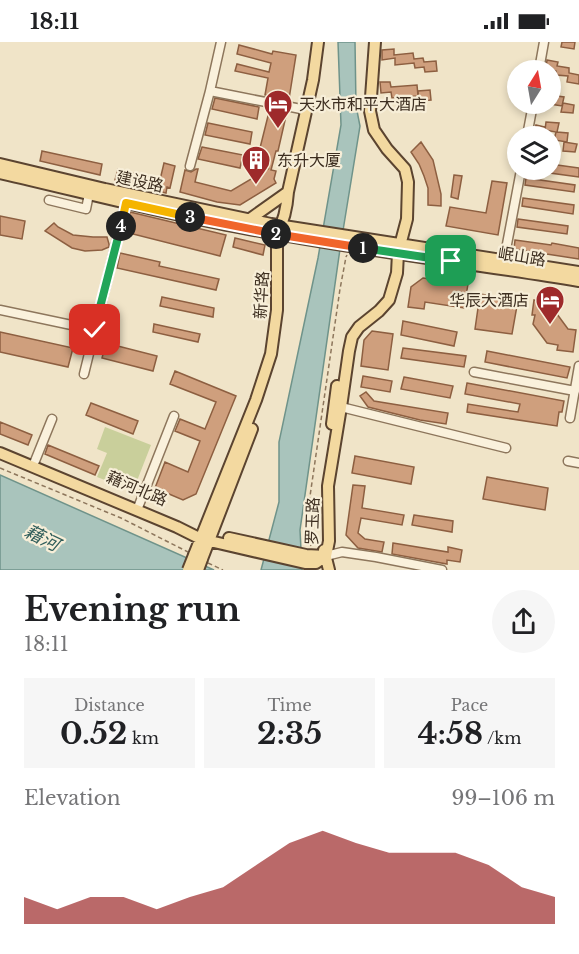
<!DOCTYPE html>
<meta charset="utf-8">
<style>
body{margin:0;font-family:"Libre Baskerville","Noto Sans SC",serif;background:#f6f6f6;color:#202124;height:100vh;display:flex;flex-direction:column;font-size:22px;white-space:nowrap}
*{box-sizing:border-box;margin:0}
p{font-size:20px;color:#757577}
.icon{flex:none;width:33px;height:33px;fill:none;stroke:currentColor;stroke-width:2;stroke-linecap:round;stroke-linejoin:round}
.map{position:relative;height:528px;overflow:hidden}
.drawer{display:flex;flex-direction:column;background:#fff;flex:1}
.drawer>*{flex:none}
.needle{width:39px;rotate:11deg}
.buttons{position:absolute;left:507px;top:18px;display:grid;gap:12px}
.buttons a{display:grid;place-items:center;width:54px;height:54px;border-radius:50%;background:#fff;box-shadow:0 3px 9px #0003;font-size:30px}
.pin{position:absolute;display:grid;place-items:center;width:51px;height:51px;color:#fff;margin:-26px;border-radius:12px;box-shadow:0 3px 9px #0006}
.km{position:absolute;width:30px;height:30px;margin:-15px;border-radius:50%;background:#222;color:#fff;font-size:16px;line-height:30px;text-align:center}
.round{display:grid;place-items:center;flex:none;width:63px;height:63px;border-radius:32px;background:#f6f6f6}
.head{display:flex;align-items:center;justify-content:space-between;height:102px;padding:0 24px}
h1{font-size:33px;font-weight:700;line-height:45px}
.figures{display:grid;grid-template-columns:repeat(3,1fr);gap:9px;height:102px;padding:6px 24px}
.figures div{display:grid;align-content:center;border-radius:0px;background:#f6f6f6;text-align:center}
.figures b{font-size:30px;font-weight:700}
.figures small{font-size:16px;font-weight:400}
.figures p{font-size:16px}
.chart{height:168px;padding:12px 24px}
.chart p{display:flex;justify-content:space-between}
.chart svg{width:100%;height:108px;margin-top:6px;fill:#9e2a2b;opacity:.7}
.status{display:flex;justify-content:space-between;align-items:center;height:42px;padding:0 30px;background:#fff;direction:ltr}
.status svg{height:16px;fill:currentColor}
.map>svg:first-child{display:block}
.green{fill:#c9cf9b}
.water{fill:#a9c4bc;stroke:#6f938a;stroke-width:1.5}
.building{fill:#cf9f7d;stroke:#8d5f41;stroke-width:1.5}
.lines{fill:none;stroke-linecap:round;stroke-linejoin:round}
.minor-casing{stroke:#8d765c;stroke-width:11}
.major-casing{stroke:#5b4430;stroke-width:14}
.path{stroke:#8d765c;stroke-width:1.5;stroke-dasharray:4.5 3;stroke-linecap:butt}
.minor{stroke:#faf1dc;stroke-width:8}
.major{stroke:#f3d9a0;stroke-width:10}
.major-bridge-casing{stroke:#5b4430;stroke-width:14;stroke-linecap:butt}
.major-bridge{stroke:#f3d9a0;stroke-width:10}
.split-1-casing{stroke:#fff;stroke-width:12}
.split-2-casing{stroke:#fff;stroke-width:12}
.split-3-casing{stroke:#fff;stroke-width:12}
.split-4-casing{stroke:#fff;stroke-width:12}
.split-5-casing{stroke:#fff;stroke-width:12}
.split-6-casing{stroke:#fff;stroke-width:12}
.split-1{stroke:#22a559;stroke-width:8}
.split-2{stroke:#f0652b;stroke-width:8}
.split-3{stroke:#f0652b;stroke-width:8}
.split-4{stroke:#f5b400;stroke-width:8}
.split-5{stroke:#22a559;stroke-width:8}
.split-6{stroke:#f5b400;stroke-width:8}
.labels{text-anchor:middle;stroke-width:4.5;stroke-linejoin:round;paint-order:stroke}
.poi-label{font-size:16px;fill:#3d2e20;stroke:#f7eed8;text-anchor:start}
.street-label{font-size:16px;fill:#3d2e20;stroke:#f7eed8}
.water-label{font-size:18px;font-style:italic;fill:#2f5d5a;stroke:#f7eed8}
</style>
<div class="status"><b>18:11</b><svg viewBox="0 0 49 12"><path d="M0 12V9h3v3zM5 12V6h3v6zM10 12V3h3v9zM15 12V0h3v12zM26 1h20v11H26zM47 4h2v5h-2z"/></svg></div>
<div class="map">
<svg width="579" height="528" viewBox="0 0 579 528">
<rect width="100%" height="100%" fill="#f0e4c8"/>
<path class="green" d="M 105,385 L 151,403 L 133,449 L 97,435 L 107,411 L 97,407 Z"/>
<path class="water" d="M 338,0 L 355,0 L 356,64 L 360,84 L 340,207 L 300,488 L 302,528 L 261,528 L 279,460 L 279,400 L 318,216 L 341,83 Z
M 0,433 L 214,528 L 0,528 Z"/>
<path class="building" d="M 562,0 L 575,0 L 574,7 L 561,5 Z
M 239,3 L 272,12 L 273,9 L 296,13 L 289,57 L 265,53 L 268,36 L 235,29 L 237,22 L 269,30 L 271,21 L 237,12 Z
M 394,7 L 394,13 L 413,11 L 414,17 L 423,16 L 424,20 L 436,19 L 437,29 L 425,30 L 424,25 L 415,26 L 414,21 L 395,23 L 395,16 L 382,18 L 382,8 Z
M 547,18 L 558,20 L 557,24 L 569,26 L 569,31 L 579,33 L 579,42 L 567,40 L 568,34 L 556,33 L 556,29 L 546,27 Z
M 380,40 L 390,40 L 391,45 L 417,43 L 418,54 L 392,56 L 391,50 L 381,51 Z
M 430,48 L 431,58 L 419,59 L 418,49 Z
M 550,53 L 564,55 L 562,64 L 550,62 Z
M 215,56 L 259,65 L 257,77 L 212,67 Z
M 563,61 L 574,63 L 573,71 L 561,70 Z
M 269,70 L 286,74 L 278,109 L 276,109 L 271,128 L 276,129 L 274,137 L 276,141 L 240,163 L 217,160 L 180,150 L 185,128 L 191,130 L 196,127 L 198,127 L 195,140 L 231,149 L 268,127 L 258,124 L 263,106 L 260,106 Z
M 546,80 L 559,81 L 557,90 L 568,91 L 567,100 L 554,98 L 556,90 L 545,88 Z
M 208,81 L 252,90 L 250,102 L 205,93 Z
M 536,83 L 545,85 L 544,93 L 534,92 Z
M 421,100 L 433,118 L 441,152 L 441,164 L 428,163 L 428,146 L 424,134 L 419,122 L 411,110 Z
M 564,100 L 577,102 L 575,110 L 563,109 Z
M 202,105 L 243,113 L 240,126 L 198,117 Z
M 42,109 L 102,122 L 100,133 L 40,119 Z
M 164,121 L 175,124 L 170,146 L 167,145 L 166,151 L 115,138 L 118,127 L 160,138 Z
M 550,122 L 579,126 L 579,135 L 550,131 Z
M 454,133 L 462,134 L 458,157 L 451,155 Z
M 526,136 L 575,143 L 574,150 L 525,143 Z
M 492,139 L 507,141 L 498,193 L 446,184 L 450,165 L 486,171 Z
M 523,156 L 574,163 L 573,172 L 522,164 Z
M 130,170 L 226,193 L 220,214 L 125,190 Z
M 0,174 L 25,179 L 22,197 L 0,193 Z
M 518,177 L 568,184 L 567,192 L 517,185 Z
M 54,181 L 58,185 L 73,193 L 93,195 L 107,195 L 109,202 L 109,205 L 102,208 L 85,209 L 72,206 L 45,189 Z
M 235,196 L 265,203 L 263,213 L 233,205 Z
M 515,198 L 551,203 L 552,201 L 579,206 L 579,217 L 514,207 Z
M 120,211 L 160,220 L 159,224 L 219,237 L 216,248 L 117,226 Z
M 423,236 L 468,242 L 464,266 L 425,260 L 424,267 L 408,265 L 411,245 Z
M 480,252 L 518,258 L 512,292 L 475,287 Z
M 162,255 L 214,266 L 213,275 L 160,264 Z
M 534,258 L 555,262 L 554,268 L 568,287 L 576,288 L 573,310 L 557,308 L 558,303 L 547,301 L 533,282 L 535,273 L 532,273 Z
M 403,279 L 457,290 L 454,304 L 401,293 Z
M 154,282 L 200,292 L 198,300 L 153,290 Z
M 372,289 L 393,292 L 388,328 L 361,324 L 364,298 Z
M 0,290 L 73,306 L 68,325 L 0,310 Z
M 106,301 L 157,314 L 153,329 L 102,316 Z
M 403,306 L 466,314 L 464,325 L 401,316 Z
M 487,309 L 570,325 L 567,336 L 485,320 Z
M 175,329 L 236,354 L 196,452 L 183,458 L 155,446 L 165,420 L 188,430 L 200,399 L 175,389 L 180,377 L 205,387 L 216,360 L 170,342 Z
M 363,334 L 392,339 L 390,350 L 361,345 Z
M 404,335 L 453,344 L 450,356 L 401,347 Z
M 467,341 L 564,359 L 562,370 L 559,370 L 557,384 L 467,370 L 468,362 L 518,370 L 520,362 L 465,352 Z
M 366,350 L 374,359 L 448,371 L 446,382 L 420,378 L 368,365 L 360,354 Z
M 91,361 L 138,379 L 133,392 L 86,373 Z
M 0,380 L 32,393 L 28,403 L 0,392 Z
M 48,403 L 99,424 L 95,433 L 45,412 Z
M 355,414 L 414,425 L 411,442 L 352,431 Z
M 487,435 L 548,446 L 545,468 L 483,457 Z
M 353,443 L 365,444 L 362,466 L 404,473 L 402,483 L 361,476 L 358,491 L 365,497 L 384,500 L 382,510 L 358,506 L 346,493 Z
M 414,473 L 453,479 L 452,490 L 412,483 Z
M 393,501 L 448,510 L 448,505 L 462,508 L 460,520 L 447,518 L 447,522 L 392,512 Z"/>
<g class="lines">
<g class="minor-casing">
<path id="minor" d="M 221,0 L 210,49 L 306,68
M 539,28 L 544,0
M 527,94 L 533,62
M 190,124 L 210,49
M 49,158 L 86,167 L 89,152
M 504,218 L 521,128
M 0,268 L 95,288
M 474,330 L 575,349
M 84,332 L 126,161
M 341,365 L 506,406
M 570,376 L 579,324
M 35,419 L 52,377
M 568,419 L 579,421
M 139,463 L 174,374
M 326,514 L 342,510 L 376,515 L 442,528"/>
</g>
<g class="major-casing">
<path id="major" d="M 0,122 L 105,147 L 271,182 L 579,230
M 0,131 C 83,150 166,172 249,187 C 359,208 469,221 579,239
M 250,177 L 288,150
M 332,382 L 337,344
M 0,411 L 177,485 L 201,497 L 305,521 L 316,521 L 326,514
M 229,496 L 306,513 L 326,514
M 324,508 L 329,528
M 194,513 L 256,358 L 271,312 L 277,268 L 277,192 C 284,179 287,165 288,150 L 313,38 L 318,0
M 326,514 L 329,499 L 328,444 L 341,365 L 349,309 L 352,295 L 359,285 L 379,269 L 389,258 L 397,231 L 398,211 L 407,177 L 408,140 L 405,127 L 387,107 L 374,88 L 370,69 L 375,0
M 202,517 L 252,387"/>
</g>
<path class="path" d="M 0,426 L 121,476 L 188,510
M 311,504 L 307,492 L 308,468 L 340,247 L 346,215 L 347,213
M 208,521 L 223,528"/>
<use href="#minor" class="minor"/>
<use href="#major" class="major"/>
<g class="major-bridge-casing">
<path id="major-bridge" d="M 188,528 L 194,513
M 198,528 L 202,517"/>
</g>
<use href="#major-bridge" class="major-bridge"/>
</g>
<g class="lines">
<g class="split-1-casing">
<path id="split-1" d="M 363,206 L 451,219"/>
</g>
<g class="split-2-casing">
<path id="split-2" d="M 276,192 L 363,206"/>
</g>
<g class="split-3-casing">
<path id="split-3" d="M 190,175 L 276,192"/>
</g>
<g class="split-4-casing">
<path id="split-4" d="M 121,184 L 126,161 L 190,175"/>
</g>
<g class="split-5-casing">
<path id="split-5" d="M 99,269 L 121,184"/>
</g>
<g class="split-6-casing">
<path id="split-6" d="M 95,288 L 99,269"/>
</g>
<use href="#split-1" class="split-1"/>
<use href="#split-2" class="split-2"/>
<use href="#split-3" class="split-3"/>
<use href="#split-4" class="split-4"/>
<use href="#split-5" class="split-5"/>
<use href="#split-6" class="split-6"/>
</g>
<defs>
<g id="hotel-pin" transform="scale(1.5)"><path d="M0 17L-7.5 6A9.5 9.5 0 1 1 7.5 6Z" fill="#9e2a2b" stroke="#f7eed8"/><path d="M-6-4.5h1.5V1H6V5H4.5V3h-9V5H-6ZM-4 0a1.8 1.8 0 1 1 3.6 0ZM.5 0V-2.5h3Q6-2.5 6 0Z" fill="#fff"/></g>
<g id="building-pin" transform="scale(1.5)"><path d="M0 17L-7.5 6A9.5 9.5 0 1 1 7.5 6Z" fill="#9e2a2b" stroke="#f7eed8"/><path d="M-4-6H4V6H1V3H-1V6H-4ZM-2.5-4.3h1.7v1.8h-1.7ZM.8-4.3h1.7v1.8H.8ZM-2.5-1h1.7V.8h-1.7ZM.8-1h1.7V.8H.8Z" fill="#fff"/></g>
</defs>
<g fill-rule="evenodd">
<use href="#hotel-pin" x="278" y="62"/>
<use href="#building-pin" x="256" y="118"/>
<use href="#hotel-pin" x="550" y="258"/>
</g>
<g class="labels">
<g class="poi-label">
<text x="299" y="68">天水市和平大酒店</text>
<text x="277" y="124">东升大厦</text>
<text x="529" y="264" text-anchor="end">华辰大酒店</text>
</g>
<g class="street-label">
<text transform="translate(140 139) rotate(12)" y="6">建设路</text>
<text transform="translate(522 214) rotate(9)" y="6">岷山路</text>
<text transform="translate(261 253) rotate(-87)" y="6">新华路</text>
<text transform="translate(137 446) rotate(23)" y="6">藉河北路</text>
<text transform="translate(312 479) rotate(-88)" y="6">罗玉路</text>
</g>
<g class="water-label">
<text transform="translate(42 496) rotate(26)" y="6">藉河</text>
</g>
</g>
</svg>
<div class="buttons">
<a><svg class="needle" viewBox="-14 -14 28 28"><path d="M0-13l5 13h-10z" fill="#e53935"/><path d="M0 13l5-13h-10z" fill="#757577"/></svg></a>
<a><svg class="icon" aria-label="layers" viewBox="0 0 24 24"><path d="M12 4l9 5-9 5-9-5zM3 14l9 5 9-5"/></svg></a>
</div>
<div class="pin" style="left:451px;top:219px;background:#1e9e55"><svg class="icon" aria-label="arrive" viewBox="0 0 24 24"><path d="M6 21V4h12l-3 4 3 4H6"/></svg></div>
<div class="pin" style="left:95px;top:288px;background:#d93025"><svg class="icon" aria-label="check" viewBox="0 0 24 24"><path d="M5 12l5 5 9-10"/></svg></div>
<b class="km" style="left:363px;top:206px">1</b>
<b class="km" style="left:276px;top:192px">2</b>
<b class="km" style="left:190px;top:175px">3</b>
<b class="km" style="left:121px;top:184px">4</b>
</div>
<section class="drawer">
<div class="head"><div><h1>Evening run</h1><p>18:11</p></div><a class="round"><svg class="icon" aria-label="share" viewBox="0 0 24 24"><path d="M12 15V3M7 8l5-5 5 5M5 13v7h14v-7"/></svg></a></div>
<div class="figures">
<div><p>Distance</p><b>0.52<small> km</small></b></div>
<div><p>Time</p><b>2:35</b></div>
<div><p>Pace</p><b>4:58<small> /km</small></b></div>
</div>
<div class="chart"><p><span>Elevation</span>99–106 m</p>
<svg viewBox="0 0 160 44" preserveAspectRatio="none"><path d="M0 44V33L10 38L20 33L30 33L40 38L50 33L60 29L70 20L80 11L90 6L100 11L110 15L120 15L130 15L140 20L150 29L160 33V44z"/></svg>
</div>
</section>
